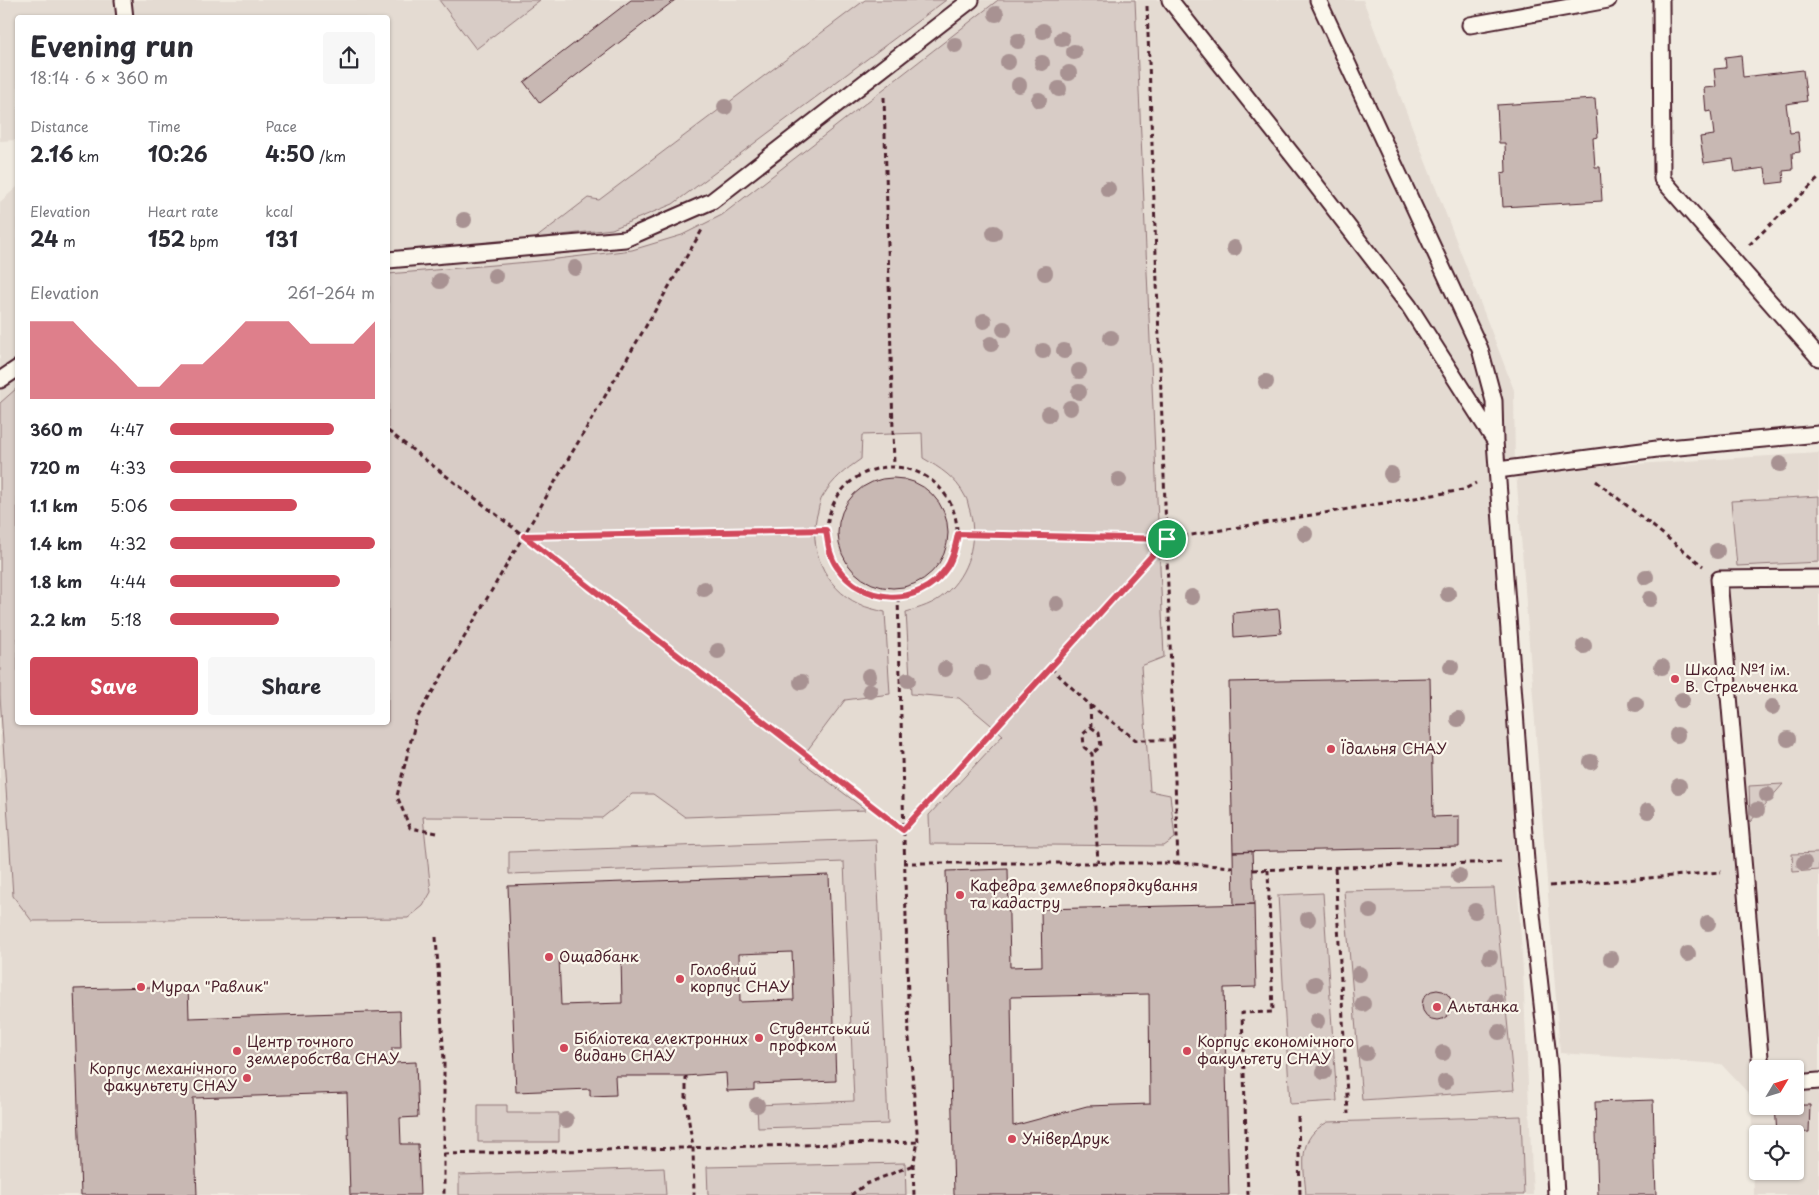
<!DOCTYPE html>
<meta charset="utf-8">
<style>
body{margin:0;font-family:"Playpen Sans",sans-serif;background:#f7f7f7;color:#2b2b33;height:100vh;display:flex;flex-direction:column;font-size:19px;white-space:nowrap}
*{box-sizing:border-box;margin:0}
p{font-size:16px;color:#7c7c81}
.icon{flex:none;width:28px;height:28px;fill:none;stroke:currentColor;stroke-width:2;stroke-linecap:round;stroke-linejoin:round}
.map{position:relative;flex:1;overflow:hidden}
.details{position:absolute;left:15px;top:15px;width:375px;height:710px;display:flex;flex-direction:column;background:#fff;border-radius:5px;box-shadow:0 1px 4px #0004}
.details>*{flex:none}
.needle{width:32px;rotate:52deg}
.buttons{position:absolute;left:1749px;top:1060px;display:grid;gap:10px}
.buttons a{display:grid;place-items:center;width:55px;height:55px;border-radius:5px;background:#fff;box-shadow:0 1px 4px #0004;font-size:25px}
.pin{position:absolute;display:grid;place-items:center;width:42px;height:42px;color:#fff;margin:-21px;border:2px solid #fff;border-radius:50%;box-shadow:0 1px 5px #0007}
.round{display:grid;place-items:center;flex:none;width:52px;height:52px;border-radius:5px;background:#f7f7f7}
.overview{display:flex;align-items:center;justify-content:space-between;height:85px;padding:0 15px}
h1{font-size:28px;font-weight:700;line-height:38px}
.metrics{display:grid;grid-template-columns:repeat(3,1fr);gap:8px;height:85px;padding:5px 15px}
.metrics div{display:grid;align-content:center}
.metrics b{font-size:21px;font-weight:700}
.metrics small{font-size:14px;font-weight:400}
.metrics p{font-size:14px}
.chart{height:140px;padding:10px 15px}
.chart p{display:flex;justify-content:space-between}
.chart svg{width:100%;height:90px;margin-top:5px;fill:#d1495b;opacity:.7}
.cta{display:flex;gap:10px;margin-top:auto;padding:10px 15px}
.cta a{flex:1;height:58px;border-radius:5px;background:#d1495b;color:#fff;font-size:20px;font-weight:700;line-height:58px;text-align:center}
.cta a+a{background:#f7f7f7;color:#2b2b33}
ul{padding:0 15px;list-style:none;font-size:16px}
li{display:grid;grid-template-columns:80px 60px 1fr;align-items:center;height:38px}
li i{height:12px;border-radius:6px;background:#d1495b}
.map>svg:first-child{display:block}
.built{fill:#e4dbd2;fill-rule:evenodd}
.green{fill:#d8ccc6;stroke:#917678}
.building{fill:#c8b8b3;stroke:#4a1f2b;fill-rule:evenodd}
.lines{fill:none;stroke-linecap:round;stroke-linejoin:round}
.lane-casing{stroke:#4a1f2b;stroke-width:19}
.path{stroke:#4a1f2b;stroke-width:3;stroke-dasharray:5 4;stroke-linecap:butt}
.lane{stroke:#fbf7ec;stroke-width:15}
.tree{fill:#a89292}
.route-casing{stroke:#fff;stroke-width:10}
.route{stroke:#d1495b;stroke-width:6}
.poi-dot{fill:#d1495b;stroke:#fbf7ec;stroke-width:2}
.labels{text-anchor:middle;stroke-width:4.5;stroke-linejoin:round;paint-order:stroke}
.poi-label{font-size:15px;fill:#4a1f2b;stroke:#fbf7ec;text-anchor:start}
</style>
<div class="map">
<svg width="1819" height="1195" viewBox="0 0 1819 1195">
<rect width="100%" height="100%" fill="#f0eae0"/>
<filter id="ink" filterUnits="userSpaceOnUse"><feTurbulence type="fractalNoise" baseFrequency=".02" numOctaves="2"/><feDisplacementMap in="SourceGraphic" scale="10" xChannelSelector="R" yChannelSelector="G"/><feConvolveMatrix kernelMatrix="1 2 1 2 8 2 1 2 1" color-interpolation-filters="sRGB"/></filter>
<g filter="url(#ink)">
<path class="built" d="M 0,0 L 1363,0 L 1514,390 L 1515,469 L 1493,489 L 1523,971 L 1533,1195 L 0,1195 L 0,202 L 17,187 L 18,722 L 388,722 L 388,18 L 18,18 L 17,140 L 0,141 Z
M 1819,453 L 1819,1195 L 1754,1195 L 1751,1096 L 1721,1064 L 1560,1053 L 1516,471 ZM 1758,1069 L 1795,1069 L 1795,1106 L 1758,1106 ZM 1758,1134 L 1795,1134 L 1795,1171 L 1758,1171 Z"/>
<path class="green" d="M 439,0 L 540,0 L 476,49 Z
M 865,0 L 946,0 L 673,204 L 612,229 L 536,238 L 588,198 L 599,200 Z
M 998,0 L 1135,0 L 1164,657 L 1141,666 L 1150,791 L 1170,795 L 1175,838 L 1164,846 L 930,844 L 929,815 L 1003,735 L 959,698 L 911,694 L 906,612 C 920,608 934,604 945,594 C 968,574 978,541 970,511 C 968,506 968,500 965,496 C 956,478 940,468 923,458 L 922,433 L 862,435 L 861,459 C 844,471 834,478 823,496 C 820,500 819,506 818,511 C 807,546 824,588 859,604 C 867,608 877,610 885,612 L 890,694 L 845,700 L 800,760 L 866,810 L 685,817 L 653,794 L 632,794 L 602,818 L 423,817 L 431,892 L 423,906 L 408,918 L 32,921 L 13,896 L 0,696 L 0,403 L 17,388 L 18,722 L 388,722 L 388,274 L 540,261 L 632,250 L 682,235 L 722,215 Z
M 1819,496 L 1819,562 L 1737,566 L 1731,501 Z
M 1783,784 L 1750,822 L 1749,786 Z
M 876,839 L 888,1124 L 758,1128 L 757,1105 L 854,1101 L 844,862 L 509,874 L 509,852 Z
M 1819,853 L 1819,870 L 1793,872 L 1792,854 Z
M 1494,888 L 1514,1090 L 1362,1100 L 1344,891 Z
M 1323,893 L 1337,1101 L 1290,1104 L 1278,895 Z
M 478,1105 L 507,1105 L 507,1113 L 559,1113 L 559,1142 L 478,1142 Z
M 1521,1116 L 1524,1195 L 1306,1195 C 1304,1165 1296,1138 1328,1122 Z
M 905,1163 L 906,1195 L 708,1195 L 707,1167 Z
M 664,1168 L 666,1195 L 459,1195 L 459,1175 Z"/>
<path class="building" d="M 631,0 L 675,0 L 540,103 L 524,82 Z
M 1741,55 L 1743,77 L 1803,70 L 1807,101 L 1786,104 L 1790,133 L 1798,132 L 1800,152 L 1792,153 L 1793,170 L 1783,171 L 1784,182 L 1767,184 L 1765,168 L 1735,172 L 1733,159 L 1704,163 L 1700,137 L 1714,135 L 1711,111 L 1706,112 L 1704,88 L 1716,87 L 1714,69 L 1726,68 L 1725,57 Z
M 1595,99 L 1598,137 L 1593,138 L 1595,167 L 1600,167 L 1602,201 L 1503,207 L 1501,173 L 1506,172 L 1505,143 L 1499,143 L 1497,105 Z
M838 533a55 55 0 1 1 110 0a55 55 0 1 1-110 0Z
M 1279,609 L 1281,633 L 1234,637 L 1233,613 Z
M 1430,678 L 1433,817 L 1459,816 L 1459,847 L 1233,852 L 1229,682 Z
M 1252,851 L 1254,904 L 1234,905 L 1233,852 Z
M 1008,869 L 1010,967 L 1042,966 L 1041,909 L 1254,904 L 1256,987 L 1224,988 L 1229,1195 L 954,1195 L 946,871 ZM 1149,994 L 1150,1104 L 1087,1106 L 1013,1126 L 1011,997 Z
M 829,875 L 836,1081 L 754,1084 L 754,1090 L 727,1091 L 726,1073 L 686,1076 L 615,1076 L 616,1095 L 590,1096 L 590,1089 L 516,1092 L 508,886 ZM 792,952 L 794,1000 L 740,1002 L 739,954 ZM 621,956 L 622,1003 L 561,1005 L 559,958 Z
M 188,986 L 189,1018 L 400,1011 L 401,1048 L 392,1048 L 392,1063 L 416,1062 L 418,1117 L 400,1118 L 401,1144 L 418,1144 L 420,1195 L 350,1195 L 347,1093 L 193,1098 L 197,1195 L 81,1195 L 74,989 Z
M1422 1005a15 15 0 1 1 30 0a15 15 0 1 1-30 0Z
M 1653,1100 L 1656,1195 L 1598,1195 L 1595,1102 Z
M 1795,1105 L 1810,1105 L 1809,1132 L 1777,1134 L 1775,1106 L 1795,1106 Z"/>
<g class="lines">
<g class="lane-casing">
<path id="lane" d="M 123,0 L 125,18
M 1170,0 L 1309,176 L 1409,306 L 1495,441 L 1526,861 L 1549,1066 L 1556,1195
M 1318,0 L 1480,349 L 1494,401 L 1495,441
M 1661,0 L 1662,179 L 1819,358
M 1470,25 L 1608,0
M 388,260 L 625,239 L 712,201 L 971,0
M 0,380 L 18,368
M 1498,470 L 1657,449 L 1819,434
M 1761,1069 L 1719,579 L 1819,578
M 1795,1083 L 1819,1081"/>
</g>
<path class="path" d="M 1147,6 L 1178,863 L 1233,867
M 884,97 L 894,466
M 1749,245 L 1819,178
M 388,431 L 524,536 L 826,530
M827 532a65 65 0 1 1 130 0a65 65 0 1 1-130 0Z
M 1596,481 L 1703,566
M 958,534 L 1167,539 L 1463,490 L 1476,483
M 524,536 L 902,830
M 898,597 L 909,1038 L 918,1142 L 913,1165 L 914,1195
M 1051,668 L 1090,705 L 1136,740 L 1174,740
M 1090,705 L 1091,727 L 1083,734 L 1084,747 L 1092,754 L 1098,863
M 1091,727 L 1099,733 L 1101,746 L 1092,754
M 903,830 L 1166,540
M 437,833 L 410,828 L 397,796 L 416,720 L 702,230
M 903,863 L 1178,863
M 1335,868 L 1348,1114
M 1253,870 L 1504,862
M 1550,886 L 1721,872
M 436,937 L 444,1060 L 444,1195
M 686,1076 L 686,1103 L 693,1147 L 694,1195
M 1298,1117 L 1300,1195
M 444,1154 L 918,1142
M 851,1195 L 866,1184 L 913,1165
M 1248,1195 L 1242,1013 L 1273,1012 L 1268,870"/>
<use href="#lane" class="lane"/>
</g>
<g class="tree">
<circle cx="996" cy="14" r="8"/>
<circle cx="1043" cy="31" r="8"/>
<circle cx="1062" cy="39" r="8"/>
<circle cx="1018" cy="41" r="8"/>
<circle cx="955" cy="45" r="8"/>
<circle cx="1074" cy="52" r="8"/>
<circle cx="1008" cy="62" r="8"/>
<circle cx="1042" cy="63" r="8"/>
<circle cx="1069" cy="73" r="8"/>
<circle cx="1019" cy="85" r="8"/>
<circle cx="1059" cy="89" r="8"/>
<circle cx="1039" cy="100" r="8"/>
<circle cx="725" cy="107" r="8"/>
<circle cx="1108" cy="189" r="8"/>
<circle cx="464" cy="220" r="8"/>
<circle cx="994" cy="233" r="8"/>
<circle cx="1234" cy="248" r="8"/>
<circle cx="575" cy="268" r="8"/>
<circle cx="1045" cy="273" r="8"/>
<circle cx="495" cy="276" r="8"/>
<circle cx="440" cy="281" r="8"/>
<circle cx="984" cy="321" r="8"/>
<circle cx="1004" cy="329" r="8"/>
<circle cx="1111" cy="338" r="8"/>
<circle cx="991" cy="344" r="8"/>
<circle cx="1043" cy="351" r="8"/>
<circle cx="1064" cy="351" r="8"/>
<circle cx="1079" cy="371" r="8"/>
<circle cx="1266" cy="382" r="8"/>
<circle cx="1079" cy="392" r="8"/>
<circle cx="1070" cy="408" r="8"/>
<circle cx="1049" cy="414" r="8"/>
<circle cx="1780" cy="464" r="8"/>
<circle cx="1391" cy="474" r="8"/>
<circle cx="1119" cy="480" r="8"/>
<circle cx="1305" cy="534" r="8"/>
<circle cx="1717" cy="551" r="8"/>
<circle cx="1646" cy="577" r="8"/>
<circle cx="704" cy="589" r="8"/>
<circle cx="1448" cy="594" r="8"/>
<circle cx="1192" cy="597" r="8"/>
<circle cx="1650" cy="599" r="8"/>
<circle cx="1057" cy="604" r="8"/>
<circle cx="1584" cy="646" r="8"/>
<circle cx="718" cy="651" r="8"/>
<circle cx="1451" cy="667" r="8"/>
<circle cx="1662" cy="667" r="8"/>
<circle cx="945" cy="669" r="8"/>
<circle cx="982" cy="673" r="8"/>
<circle cx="869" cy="676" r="8"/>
<circle cx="908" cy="680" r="8"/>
<circle cx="801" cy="682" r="8"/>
<circle cx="870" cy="691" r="8"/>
<circle cx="1682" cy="700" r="8"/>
<circle cx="1636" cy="704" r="8"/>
<circle cx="1772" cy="707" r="8"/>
<circle cx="1458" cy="719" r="8"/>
<circle cx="1677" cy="735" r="8"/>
<circle cx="1788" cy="739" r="8"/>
<circle cx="1591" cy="762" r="8"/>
<circle cx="1679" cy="786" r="8"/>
<circle cx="1767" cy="795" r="8"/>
<circle cx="1757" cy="810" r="8"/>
<circle cx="1648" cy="811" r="8"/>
<circle cx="1804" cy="863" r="8"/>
<circle cx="1459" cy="876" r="8"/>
<circle cx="1370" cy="911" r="8"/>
<circle cx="1475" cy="911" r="8"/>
<circle cx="1308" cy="919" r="8"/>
<circle cx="1708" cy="923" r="8"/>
<circle cx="1688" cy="954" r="8"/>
<circle cx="1490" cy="957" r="8"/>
<circle cx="1611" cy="959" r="8"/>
<circle cx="1359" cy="974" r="8"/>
<circle cx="1315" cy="984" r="8"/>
<circle cx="1496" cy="1001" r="8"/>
<circle cx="1363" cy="1004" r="8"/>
<circle cx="1317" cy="1021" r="8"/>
<circle cx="1499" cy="1032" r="8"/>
<circle cx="1366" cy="1053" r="8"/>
<circle cx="1443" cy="1053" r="8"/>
<circle cx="1324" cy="1072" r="8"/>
<circle cx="1445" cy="1082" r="8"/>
<circle cx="757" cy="1105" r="8"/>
<circle cx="566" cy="1120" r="8"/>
</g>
</g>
<g class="lines" filter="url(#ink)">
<g class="route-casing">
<path id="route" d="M 826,530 C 828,542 829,556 837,567 C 862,604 918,608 945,570 C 953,560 955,547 958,534 L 1167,539 L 903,830 L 524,536 Z"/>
</g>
<use href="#route" class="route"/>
</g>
<g class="poi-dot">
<circle cx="1675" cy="679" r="5"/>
<circle cx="1331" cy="749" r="5"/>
<circle cx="960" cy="895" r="5"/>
<circle cx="549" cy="957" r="5"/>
<circle cx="680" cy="979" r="5"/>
<circle cx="141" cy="987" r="5"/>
<circle cx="1437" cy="1007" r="5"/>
<circle cx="759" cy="1038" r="5"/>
<circle cx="564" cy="1048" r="5"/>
<circle cx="237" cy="1051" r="5"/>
<circle cx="1187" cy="1051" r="5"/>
<circle cx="247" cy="1078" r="5"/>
<circle cx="1012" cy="1139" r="5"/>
</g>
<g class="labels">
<g class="poi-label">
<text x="1685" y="675">Школа №1 ім.<tspan x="1685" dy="17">В. Стрельченка</tspan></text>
<text x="1341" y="754">Їдальня СНАУ</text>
<text x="970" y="891">Кафедра землевпорядкування<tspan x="970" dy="17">та кадастру</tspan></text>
<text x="559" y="962">Ощадбанк</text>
<text x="690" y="975">Головний<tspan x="690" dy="17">корпус СНАУ</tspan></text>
<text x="151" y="992">Мурал "Равлик"</text>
<text x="1447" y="1012">Альтанка</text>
<text x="769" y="1034">Студентський<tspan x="769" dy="17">профком</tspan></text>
<text x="574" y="1044">Бібліотека електронних<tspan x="574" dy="17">видань СНАУ</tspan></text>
<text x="247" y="1047">Центр точного<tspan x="247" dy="17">землеробства СНАУ</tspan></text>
<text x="1197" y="1047">Корпус економічного<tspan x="1197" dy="17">факультету СНАУ</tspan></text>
<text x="237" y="1074" text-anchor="end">Корпус механічного<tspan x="237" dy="17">факультету СНАУ</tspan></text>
<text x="1022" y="1144">УніверДрук</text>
</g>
</g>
</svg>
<div class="buttons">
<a><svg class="needle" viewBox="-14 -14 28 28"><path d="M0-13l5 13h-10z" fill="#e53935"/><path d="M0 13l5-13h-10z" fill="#7c7c81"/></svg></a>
<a><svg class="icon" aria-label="locate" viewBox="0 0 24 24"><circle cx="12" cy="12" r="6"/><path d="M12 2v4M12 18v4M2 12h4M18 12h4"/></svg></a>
</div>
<div class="pin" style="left:1167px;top:539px;background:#1e9e55"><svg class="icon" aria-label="arrive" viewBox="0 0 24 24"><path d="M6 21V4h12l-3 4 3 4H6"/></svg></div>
<section class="details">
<div class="overview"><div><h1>Evening run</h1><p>18:14 · 6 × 360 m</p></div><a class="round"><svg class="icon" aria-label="share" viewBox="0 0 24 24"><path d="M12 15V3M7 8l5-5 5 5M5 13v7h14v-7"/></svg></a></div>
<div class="metrics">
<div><p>Distance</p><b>2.16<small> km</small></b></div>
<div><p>Time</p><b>10:26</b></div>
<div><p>Pace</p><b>4:50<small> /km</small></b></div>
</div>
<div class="metrics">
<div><p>Elevation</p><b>24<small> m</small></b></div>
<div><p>Heart rate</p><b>152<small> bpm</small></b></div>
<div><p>kcal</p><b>131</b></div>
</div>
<div class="chart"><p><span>Elevation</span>261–264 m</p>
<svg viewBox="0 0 160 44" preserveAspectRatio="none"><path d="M0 44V6L10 6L20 6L30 17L40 27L50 38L60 38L70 27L80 27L90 17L100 6L110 6L120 6L130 17L140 17L150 17L160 6V44z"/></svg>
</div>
<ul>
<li><b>360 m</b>4:47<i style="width:80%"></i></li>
<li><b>720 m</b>4:33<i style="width:98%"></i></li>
<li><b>1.1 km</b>5:06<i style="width:62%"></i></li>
<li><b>1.4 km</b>4:32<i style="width:100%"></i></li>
<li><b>1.8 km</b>4:44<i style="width:83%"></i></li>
<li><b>2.2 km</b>5:18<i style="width:53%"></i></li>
</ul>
<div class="cta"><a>Save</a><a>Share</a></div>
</section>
</div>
